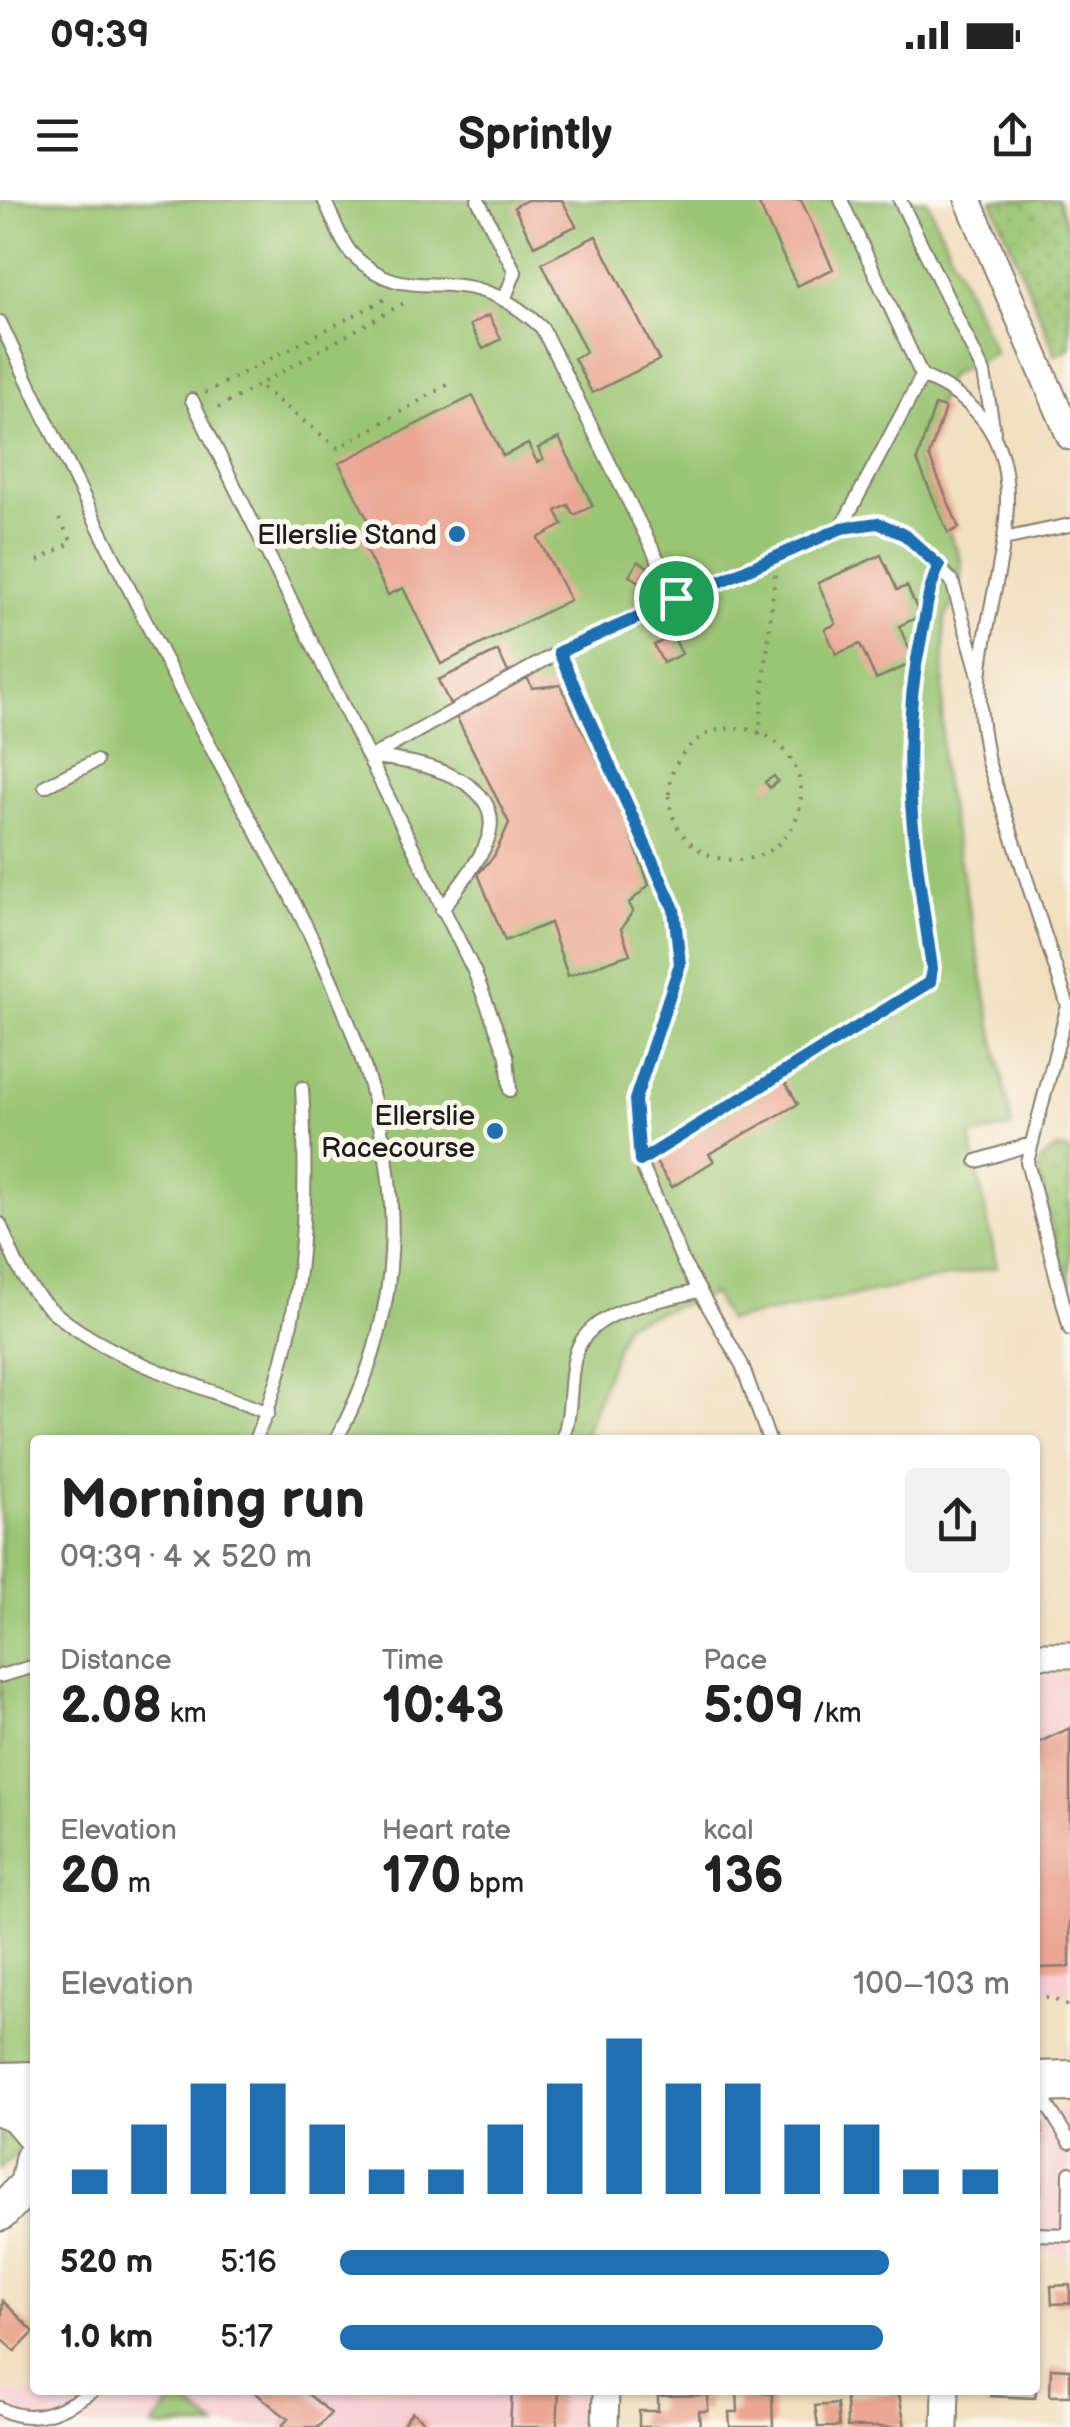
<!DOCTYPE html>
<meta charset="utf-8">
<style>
body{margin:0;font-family:"Balsamiq Sans",sans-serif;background:#f2f2f2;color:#222;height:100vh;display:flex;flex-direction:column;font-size:38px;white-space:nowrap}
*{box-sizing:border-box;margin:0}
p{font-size:32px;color:#767676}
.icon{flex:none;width:55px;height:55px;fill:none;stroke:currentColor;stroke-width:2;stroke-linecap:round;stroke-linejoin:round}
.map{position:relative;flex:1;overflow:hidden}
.sheet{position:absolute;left:30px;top:1235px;width:1010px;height:960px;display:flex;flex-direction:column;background:#fff;border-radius:10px;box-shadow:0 2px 8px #0004}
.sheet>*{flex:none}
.pin{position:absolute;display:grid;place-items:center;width:85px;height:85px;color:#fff;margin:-42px;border:5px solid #fff;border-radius:50%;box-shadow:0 2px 10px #0007}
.round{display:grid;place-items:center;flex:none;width:105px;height:105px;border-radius:10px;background:#f2f2f2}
.head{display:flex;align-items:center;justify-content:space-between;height:170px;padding:0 30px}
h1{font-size:55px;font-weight:700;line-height:75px}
.stats{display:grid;grid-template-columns:repeat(3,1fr);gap:15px;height:170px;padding:10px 30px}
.stats div{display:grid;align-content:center}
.stats b{font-size:50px;font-weight:700}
.stats small{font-size:28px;font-weight:400}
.stats p{font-size:28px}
.chart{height:280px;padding:20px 30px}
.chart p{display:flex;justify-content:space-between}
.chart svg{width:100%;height:180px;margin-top:10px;stroke:#1f6fb2;stroke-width:6}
ul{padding:0 30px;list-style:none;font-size:32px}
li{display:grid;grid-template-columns:160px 120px 1fr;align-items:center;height:75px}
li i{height:25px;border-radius:12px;background:#1f6fb2}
.status{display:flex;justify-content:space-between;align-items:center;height:70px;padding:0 50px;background:#fff;direction:ltr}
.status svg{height:28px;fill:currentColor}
header{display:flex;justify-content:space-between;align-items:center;height:130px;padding:0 30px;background:#fff;font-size:45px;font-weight:700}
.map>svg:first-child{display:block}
.built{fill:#f7cfd4}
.grass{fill:url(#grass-dots);stroke:#5b7047;stroke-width:2.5}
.park{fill:url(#park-tufts);stroke:#5b7047;stroke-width:2.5}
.pitch{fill:#9ac572;stroke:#5b7047;stroke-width:2.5}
.building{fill:#eba794}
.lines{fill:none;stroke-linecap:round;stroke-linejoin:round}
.service-casing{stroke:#867e6e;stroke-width:16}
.minor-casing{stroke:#867e6e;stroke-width:29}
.secondary-casing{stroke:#867e6e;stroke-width:39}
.primary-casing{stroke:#867e6e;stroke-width:44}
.path{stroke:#867e6e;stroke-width:4;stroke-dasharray:2.5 8;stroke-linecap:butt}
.service{stroke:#fff;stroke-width:12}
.minor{stroke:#fff;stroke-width:25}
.secondary{stroke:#fff;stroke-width:35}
.primary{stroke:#fff;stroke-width:40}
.route-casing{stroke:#fff;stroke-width:20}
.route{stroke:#1f6fb2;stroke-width:12}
.poi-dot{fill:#1f6fb2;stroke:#fbf7ec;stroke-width:4}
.labels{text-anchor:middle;stroke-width:10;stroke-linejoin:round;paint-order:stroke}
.poi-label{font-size:28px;fill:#1c1c1c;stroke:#fbf7ec;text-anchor:end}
</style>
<div class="status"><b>09:39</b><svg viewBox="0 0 49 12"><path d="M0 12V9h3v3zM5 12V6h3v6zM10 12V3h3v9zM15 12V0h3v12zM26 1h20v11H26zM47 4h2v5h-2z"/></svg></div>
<header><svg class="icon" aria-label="menu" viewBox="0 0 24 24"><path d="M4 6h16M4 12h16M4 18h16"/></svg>Sprintly<svg class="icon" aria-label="share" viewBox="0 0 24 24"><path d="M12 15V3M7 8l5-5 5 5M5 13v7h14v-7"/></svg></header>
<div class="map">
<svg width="1070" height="2227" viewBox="0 0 1070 2227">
<defs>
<pattern id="grass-dots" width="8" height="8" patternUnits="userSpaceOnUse" patternTransform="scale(2.5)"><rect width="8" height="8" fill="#9ac572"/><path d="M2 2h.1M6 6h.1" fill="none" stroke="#84a962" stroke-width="1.8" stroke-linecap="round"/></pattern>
<pattern id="park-tufts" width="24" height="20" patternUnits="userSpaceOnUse" patternTransform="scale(2.5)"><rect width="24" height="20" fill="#9ac572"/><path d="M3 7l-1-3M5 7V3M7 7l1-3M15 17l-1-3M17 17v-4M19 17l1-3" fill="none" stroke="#84a962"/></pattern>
</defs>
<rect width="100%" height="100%" fill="#fbf7ec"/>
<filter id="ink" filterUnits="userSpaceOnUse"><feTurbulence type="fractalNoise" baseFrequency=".01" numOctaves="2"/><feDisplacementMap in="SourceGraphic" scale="20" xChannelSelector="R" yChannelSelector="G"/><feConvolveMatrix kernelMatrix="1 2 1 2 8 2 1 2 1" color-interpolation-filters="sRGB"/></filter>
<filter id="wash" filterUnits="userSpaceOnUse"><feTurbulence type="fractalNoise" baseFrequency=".0048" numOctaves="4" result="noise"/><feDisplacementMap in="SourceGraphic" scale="40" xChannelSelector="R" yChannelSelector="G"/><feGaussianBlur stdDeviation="2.25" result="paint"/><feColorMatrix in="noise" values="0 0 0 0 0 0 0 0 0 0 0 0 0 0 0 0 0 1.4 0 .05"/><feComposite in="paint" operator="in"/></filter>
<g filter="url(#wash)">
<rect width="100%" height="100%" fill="#f1dfc0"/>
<path class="built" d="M 1070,1475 L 1070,1798 L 1060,1790 L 1035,1790 L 1035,1477 Z
M 1035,1909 L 1070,1909 L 1070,2055 L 1035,2053 Z
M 60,2190 L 581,2190 L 580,2227 L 0,2227 L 0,2194 Z"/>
<path class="grass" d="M 992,0 L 1058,0 L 1070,36 L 1070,148 L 1056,155 Z
M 1056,949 L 1070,951 L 1070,1099 L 1038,972 L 1041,959 Z"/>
<path class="park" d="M 22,1928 L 32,1939 L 0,1969 L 0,1929 Z"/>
<path class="pitch" d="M 0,0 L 927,0 L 995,153 L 948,176 L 917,260 L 962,362 L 958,394 L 945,418 L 941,567 L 1012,927 L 970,936 L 997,1067 L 727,1121 L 713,1094 L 625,1123 L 583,1240 L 35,1240 L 35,1861 L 0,1862 Z
M 177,2196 L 217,2227 L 153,2227 Z"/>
<g id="blocks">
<path class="building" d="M 527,0 L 562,0 L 576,26 L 534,46 L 514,7 Z
M 757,0 L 801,0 L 833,69 L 797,86 Z
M 596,36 L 659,160 L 592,193 L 574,158 L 586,152 L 542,63 Z
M 489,115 L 501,139 L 483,149 L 470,125 Z
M 473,196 L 503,256 L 528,244 L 537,262 L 543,259 L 538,248 L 559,238 L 593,306 L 574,315 L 568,305 L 556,311 L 563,325 L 538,338 L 570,400 L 441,464 L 403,388 L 388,395 L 359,337 L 373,330 L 339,263 Z
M 935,205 L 945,208 L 929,256 L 959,328 L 948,333 L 917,260 Z
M 881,355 L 897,390 L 907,386 L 920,416 L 899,426 L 915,462 L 876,479 L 860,444 L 836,454 L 825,429 L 836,424 L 818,383 Z
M 638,361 L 648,367 L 640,382 L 629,376 Z
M 673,436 L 682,454 L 663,463 L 654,445 Z
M 498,451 L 510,476 L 528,479 L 532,488 L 560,485 L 621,607 L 649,685 L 629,703 L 633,711 L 621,729 L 630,754 L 568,776 L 550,723 L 505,741 L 478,674 L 494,656 L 509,623 L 438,480 Z
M 774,576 L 778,581 L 770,588 L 765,582 Z
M 784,880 L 798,904 L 709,954 L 714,961 L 672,987 L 655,961 Z
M 1070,1528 L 1070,1767 L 1035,1768 L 1035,1544 Z
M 1035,1924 L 1042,1924 L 1040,1997 L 1035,1997 Z
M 1035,2061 L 1040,2061 L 1040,2081 L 1035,2081 Z
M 1070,2085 L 1070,2103 L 1052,2104 L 1051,2086 Z
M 3,2101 L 34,2132 L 15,2152 L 0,2137 Z
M 1051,2168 L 1070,2169 L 1070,2196 L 1050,2196 Z
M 252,2190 L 303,2190 L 331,2213 L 318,2227 L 281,2227 L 288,2219 Z
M 512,2190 L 559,2190 L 557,2227 L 510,2227 Z
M 737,2190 L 772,2194 L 773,2227 L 730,2227 L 729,2212 L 738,2212 Z
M 992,2190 L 1036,2190 L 1035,2198 L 991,2196 Z
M 899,2194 L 905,2227 L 847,2227 L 846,2196 Z
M 708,2195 L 708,2211 L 699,2211 L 700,2227 L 639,2227 L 639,2211 L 658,2211 L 658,2196 Z
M 837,2204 L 839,2227 L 818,2227 L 815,2206 Z
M 412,2212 L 431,2227 L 401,2227 Z"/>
</g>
</g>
<g filter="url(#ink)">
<use href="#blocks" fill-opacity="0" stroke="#867e6e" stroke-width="2.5"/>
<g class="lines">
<g class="service-casing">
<path id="service" d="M 324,0 C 333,16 340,42 353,55 C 399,99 429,77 476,89 C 502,95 523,110 542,128 L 677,398
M 478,0 L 515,72 L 504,100
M 841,0 L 922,176 L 841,328
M 900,0 L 984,173 L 994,232
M 0,122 C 61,252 124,381 190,508 C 311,740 481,976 336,1240
M 922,176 C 1063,235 988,367 980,479 C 978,506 983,535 988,562 L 1070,812
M 192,200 L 474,771 L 507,856 L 510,890
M 1004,339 L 1070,325
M 559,452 L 674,709 L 680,764 L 635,900 L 640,961 L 684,1064 L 742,1165 L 769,1240
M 371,557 L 559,452 L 677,398 L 841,328 L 878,323 L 905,335 L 952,381 L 980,479
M 372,557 C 415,560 516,580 485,646 C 475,668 456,689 442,710
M 45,586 L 96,561
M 1067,809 L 1027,962 L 1070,1129
M 640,961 L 930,782 L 931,768 C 915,649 896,552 922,433 C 927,409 928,388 939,367
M 977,961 L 1031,944
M 0,1024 C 10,1048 18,1073 35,1093 C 85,1153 197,1184 268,1213
M 255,1240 C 304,1131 309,1005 302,888
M 562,1240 C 573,1211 568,1186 575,1157 C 586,1108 658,1102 698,1091
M 0,1476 L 35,1466
M 1037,1889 L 1070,1942
M 1035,2034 L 1069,2035 L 1070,1973
M 0,2208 C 32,2227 65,2209 94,2190"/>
</g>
<g class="minor-casing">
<path id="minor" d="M 968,0 L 1070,237
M 1035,1455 L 1070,1455
M 605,2227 L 606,2190
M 945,2227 L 946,2190"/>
</g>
<g class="secondary-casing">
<path id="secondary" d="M 0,2013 L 35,1977"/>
</g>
<g class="primary-casing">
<path id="primary" d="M 1035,1882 L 1070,1881
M 0,1883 L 35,1882
M 2,1906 L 18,1912 L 35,1932
M 31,1981 L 35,1960"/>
</g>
<path class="path" d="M 262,188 L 338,248 L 449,184
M 205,193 L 391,96
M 218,208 L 409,100
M 38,361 L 72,342 L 59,319
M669 594a66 66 0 1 1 132 0a66 66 0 1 1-132 0Z
M 759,534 L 775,374
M 1035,1798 L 1051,1798 L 1070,1807"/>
<use href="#service" class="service"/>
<use href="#minor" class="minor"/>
<use href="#secondary" class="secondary"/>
<use href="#primary" class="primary"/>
</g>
</g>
<g class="lines" filter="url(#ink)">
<g class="route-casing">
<path id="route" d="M 878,323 L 905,335 L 939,366 C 928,388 927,409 922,433 C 896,552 915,649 932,768 L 930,782 L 640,961 L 635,900 L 680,764 L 674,709 L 559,452 L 842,328 Z"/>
</g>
<use href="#route" class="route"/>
</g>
<g class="poi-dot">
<circle cx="457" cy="334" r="10"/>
<circle cx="495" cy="931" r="10"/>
</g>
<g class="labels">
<g class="poi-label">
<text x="437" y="344">Ellerslie Stand</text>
<text x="475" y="925">Ellerslie<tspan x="475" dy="32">Racecourse</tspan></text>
</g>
</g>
</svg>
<div class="pin" style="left:676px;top:398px;background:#1e9e55"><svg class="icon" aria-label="arrive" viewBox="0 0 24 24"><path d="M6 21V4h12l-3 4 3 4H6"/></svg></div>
<section class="sheet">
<div class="head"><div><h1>Morning run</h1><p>09:39 · 4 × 520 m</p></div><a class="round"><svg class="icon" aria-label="share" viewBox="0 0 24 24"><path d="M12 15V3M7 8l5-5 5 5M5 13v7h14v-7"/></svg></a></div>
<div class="stats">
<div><p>Distance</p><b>2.08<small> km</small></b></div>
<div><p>Time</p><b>10:43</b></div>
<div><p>Pace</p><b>5:09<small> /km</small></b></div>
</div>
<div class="stats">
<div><p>Elevation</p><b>20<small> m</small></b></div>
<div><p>Heart rate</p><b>170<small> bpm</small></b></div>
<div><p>kcal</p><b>136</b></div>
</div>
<div class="chart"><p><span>Elevation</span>100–103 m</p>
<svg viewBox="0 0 160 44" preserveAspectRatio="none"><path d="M5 44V38M15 44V27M25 44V17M35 44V17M45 44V27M55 44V38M65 44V38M75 44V27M85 44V17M95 44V6M105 44V17M115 44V17M125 44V27M135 44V27M145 44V38M155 44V38"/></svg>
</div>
<ul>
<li><b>520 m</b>5:16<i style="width:82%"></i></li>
<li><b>1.0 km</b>5:17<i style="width:81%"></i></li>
</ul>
</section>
</div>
